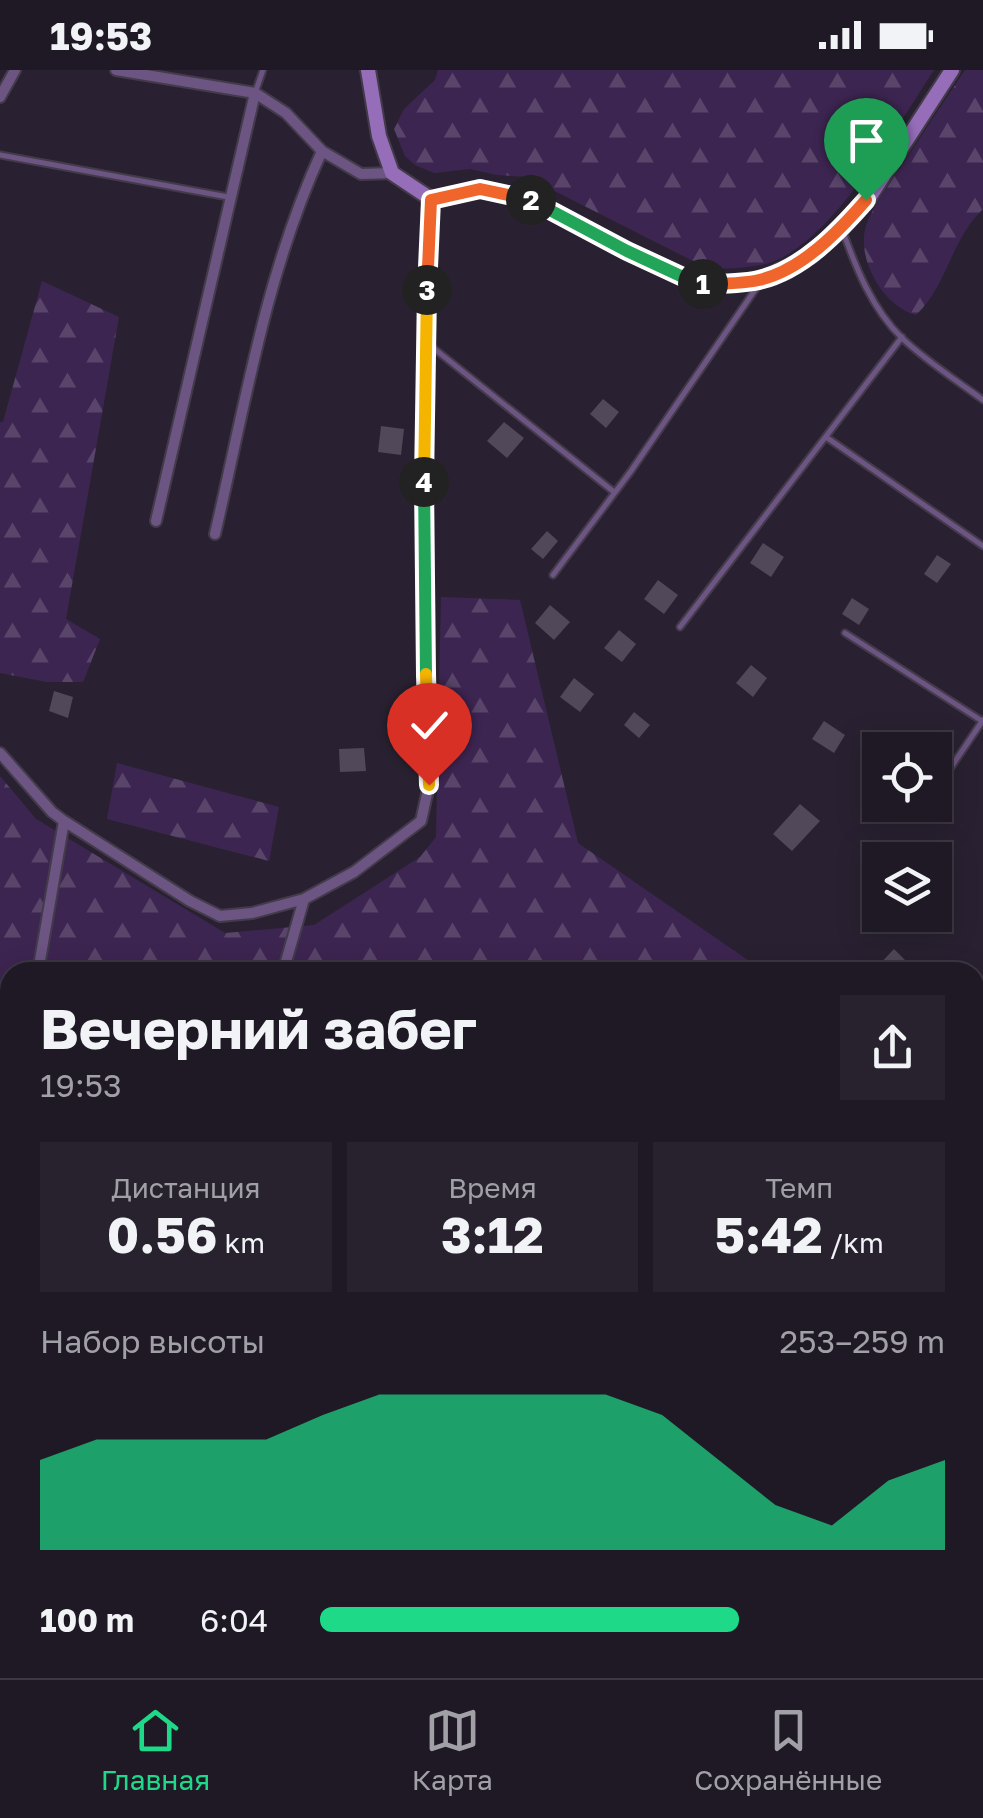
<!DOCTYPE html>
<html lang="ru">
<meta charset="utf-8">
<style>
body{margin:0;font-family:"Golos Text",sans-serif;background:#27222d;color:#f1f3f6;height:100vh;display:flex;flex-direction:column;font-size:38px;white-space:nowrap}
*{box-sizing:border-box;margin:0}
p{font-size:32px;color:#a1a0a7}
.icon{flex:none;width:55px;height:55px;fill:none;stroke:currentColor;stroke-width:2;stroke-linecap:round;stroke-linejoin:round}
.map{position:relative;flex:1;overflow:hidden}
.drawer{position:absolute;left:0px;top:892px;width:985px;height:718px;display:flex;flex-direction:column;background:#1f1925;border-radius:30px 30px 0 0;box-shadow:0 5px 25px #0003,0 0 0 2px #3c3842}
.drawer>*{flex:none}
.fabs{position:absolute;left:862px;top:662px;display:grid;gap:20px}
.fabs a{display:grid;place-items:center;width:90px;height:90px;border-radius:0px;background:#1f1925;box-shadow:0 5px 25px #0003,0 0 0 2px #3c3842;font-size:50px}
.pin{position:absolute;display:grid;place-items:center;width:85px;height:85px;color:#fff;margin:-102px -42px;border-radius:50% 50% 50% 0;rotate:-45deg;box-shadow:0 0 10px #0007}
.pin .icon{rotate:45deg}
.km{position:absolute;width:50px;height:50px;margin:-25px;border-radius:50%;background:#222;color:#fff;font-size:28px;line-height:50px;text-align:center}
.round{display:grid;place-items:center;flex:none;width:105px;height:105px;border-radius:0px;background:#27222d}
.overview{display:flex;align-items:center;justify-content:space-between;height:170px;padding:0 40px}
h1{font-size:55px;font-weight:700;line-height:75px}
.figures{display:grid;grid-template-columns:repeat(3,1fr);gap:15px;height:170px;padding:10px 40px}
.figures div{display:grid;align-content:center;border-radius:0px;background:#27222d;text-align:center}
.figures b{font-size:50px;font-weight:700}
.figures small{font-size:28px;font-weight:400}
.figures p{font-size:28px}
.chart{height:280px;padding:20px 40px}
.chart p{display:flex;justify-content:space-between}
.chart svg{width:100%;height:180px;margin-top:10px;fill:#1dd988;opacity:.7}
ul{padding:0 40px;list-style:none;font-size:32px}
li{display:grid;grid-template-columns:160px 120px 1fr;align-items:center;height:75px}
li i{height:25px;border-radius:12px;background:#1dd988}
.status{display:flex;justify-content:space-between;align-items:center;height:70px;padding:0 50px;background:#1f1925;direction:ltr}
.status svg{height:28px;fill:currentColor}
.tabs{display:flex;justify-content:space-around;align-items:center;height:140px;border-top:2px solid #3c3842;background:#1f1925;font-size:28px;color:#a1a0a7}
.tabs a{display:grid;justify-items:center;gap:5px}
.tabs .on{color:#1dd988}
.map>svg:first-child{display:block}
.forest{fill:url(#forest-firs)}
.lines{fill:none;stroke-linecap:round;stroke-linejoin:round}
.stream{stroke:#6f4a8f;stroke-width:4}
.building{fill:#514859}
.lane-casing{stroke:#433b4a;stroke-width:9}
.street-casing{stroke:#433b4a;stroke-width:14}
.secondary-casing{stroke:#433b4a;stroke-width:18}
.path{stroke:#807986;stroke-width:2.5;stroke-dasharray:2.5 8;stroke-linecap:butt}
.lane{stroke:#6c5483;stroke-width:5}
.street{stroke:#6c5483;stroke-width:10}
.secondary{stroke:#956db9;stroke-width:14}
.split-1-casing{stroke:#fff;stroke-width:20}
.split-2-casing{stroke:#fff;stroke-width:20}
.split-3-casing{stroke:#fff;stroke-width:20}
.split-4-casing{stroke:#fff;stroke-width:20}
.split-5-casing{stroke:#fff;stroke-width:20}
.split-6-casing{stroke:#fff;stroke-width:20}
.split-1{stroke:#f0652b;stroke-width:12}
.split-2{stroke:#22a559;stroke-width:12}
.split-3{stroke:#f0652b;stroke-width:12}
.split-4{stroke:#f5b400;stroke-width:12}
.split-5{stroke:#22a559;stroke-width:12}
.split-6{stroke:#f5b400;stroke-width:12}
</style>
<div class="status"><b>19:53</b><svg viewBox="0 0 49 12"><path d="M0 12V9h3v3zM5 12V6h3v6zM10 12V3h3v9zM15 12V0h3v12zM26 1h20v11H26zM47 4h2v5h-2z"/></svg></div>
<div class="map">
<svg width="983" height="1608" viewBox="0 0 983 1608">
<defs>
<pattern id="forest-firs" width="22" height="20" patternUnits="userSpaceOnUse" patternTransform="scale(2.5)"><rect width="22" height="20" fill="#3d2551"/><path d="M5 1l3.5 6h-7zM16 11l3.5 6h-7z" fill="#59446a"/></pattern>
</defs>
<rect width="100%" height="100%" fill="#292131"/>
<path class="forest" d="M 438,0 L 934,0 C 896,57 838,163 775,191 C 764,196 725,200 714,198 C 706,196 698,192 691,190 L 527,107 L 497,105 L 470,99 L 434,103 L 415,95 L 405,86 L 394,59 L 404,39 L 435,10 Z
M 965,0 L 983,0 L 983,139 C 951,169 947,216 916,245 C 887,237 864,201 864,172 C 863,158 870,146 876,134 Z
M 42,211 L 119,247 L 66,549 L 100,569 L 83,612 L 47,612 L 0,603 L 0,352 L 3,352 Z
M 441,527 L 520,530 L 578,773 L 765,902 L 10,902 L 10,1051 L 0,1045 L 0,706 L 36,749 L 225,863 L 314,855 L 420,787 L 436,767 Z
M 117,693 L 279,737 L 269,791 L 107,749 Z
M 983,1176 L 983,1608 L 372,1608 L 388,1600 L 975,1600 L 975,1181 Z"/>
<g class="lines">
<path class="stream" d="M 975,1266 L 983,1262
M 529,1608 L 546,1600"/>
</g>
<path class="building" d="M 603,329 L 619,342 L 606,358 L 590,344 Z
M 504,352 L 524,368 L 507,388 L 487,371 Z
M 381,356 L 404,359 L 401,385 L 378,382 Z
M 547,461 L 558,471 L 543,489 L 531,479 Z
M 763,473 L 784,487 L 771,507 L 750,493 Z
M 937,485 L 951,494 L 937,513 L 924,504 Z
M 658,510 L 678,525 L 664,544 L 644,529 Z
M 852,528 L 869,539 L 859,555 L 842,544 Z
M 550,535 L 570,552 L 554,570 L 535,553 Z
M 619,560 L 636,574 L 622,592 L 604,578 Z
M 751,595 L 767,608 L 753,627 L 736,613 Z
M 574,608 L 594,624 L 580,642 L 560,627 Z
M 54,621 L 73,627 L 68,648 L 49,641 Z
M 634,642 L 650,655 L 639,668 L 624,655 Z
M 824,651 L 845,665 L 834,683 L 812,669 Z
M 364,678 L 366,701 L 340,702 L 339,679 Z
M 800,734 L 820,751 L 792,781 L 773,764 Z
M 894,879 L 905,890 L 893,902 L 872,902 Z"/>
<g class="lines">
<g class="lane-casing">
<path id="lane" d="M 255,23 L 263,0
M 0,85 L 228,127
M 842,159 C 856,198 872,239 902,268 C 926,291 956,310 983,330
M 427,273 L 614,422
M 826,367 L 983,476
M 553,505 L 631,401 L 759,214
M 680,557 L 902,267
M 845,563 L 982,651
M 935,721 L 983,650
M 916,749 L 926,735
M 926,895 L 937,902
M 975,929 L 983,935
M 975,962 L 983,953
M 975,993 L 983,1001
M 975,1126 L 983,1119"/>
</g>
<g class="street-casing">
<path id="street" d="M 116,0 L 255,23 L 286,43 L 322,81 L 361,104 L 392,103
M 0,27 L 15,0
M 156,451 L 255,23
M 215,464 C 245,335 266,202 322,81
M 0,683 L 52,742 L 64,751
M 38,902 L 64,751 L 190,831 L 220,846 L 252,843 L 304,829 L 354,802 L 421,751 L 429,715 L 423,473 L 425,277 L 431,129
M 283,902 L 304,829
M 0,1112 L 10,1062
M 0,1426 L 7,1427
M 0,1596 L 10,1597
M 29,1600 L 91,1608"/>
</g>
<g class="secondary-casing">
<path id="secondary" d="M 368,0 L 379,66 L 392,103 L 431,129 L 480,119 L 536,132 L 627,181 L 698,215 L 738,213 L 762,209 L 811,186 L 842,158 L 867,131 L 952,0"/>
</g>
<path class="path" d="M 975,1216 L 983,1210
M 975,1265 L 983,1265
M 408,1608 L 415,1600
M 980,1608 L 983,1606"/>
<use href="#lane" class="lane"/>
<use href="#street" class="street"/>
<use href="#secondary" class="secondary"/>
</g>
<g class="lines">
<g class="split-1-casing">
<path id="split-1" d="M 703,214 C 721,214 741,214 759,210 C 802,200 838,162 866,130"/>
</g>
<g class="split-2-casing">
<path id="split-2" d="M 531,130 L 627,181 L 698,214 L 703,214"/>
</g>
<g class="split-3-casing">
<path id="split-3" d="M 427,220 L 431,130 L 480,119 L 531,130"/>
</g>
<g class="split-4-casing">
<path id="split-4" d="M 424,412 L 427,220"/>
</g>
<g class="split-5-casing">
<path id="split-5" d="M 424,412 L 426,604"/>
</g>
<g class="split-6-casing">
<path id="split-6" d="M 426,604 L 429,715"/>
</g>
<use href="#split-1" class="split-1"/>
<use href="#split-2" class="split-2"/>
<use href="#split-3" class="split-3"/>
<use href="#split-4" class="split-4"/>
<use href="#split-5" class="split-5"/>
<use href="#split-6" class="split-6"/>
</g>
</svg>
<div class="fabs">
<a><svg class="icon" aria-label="locate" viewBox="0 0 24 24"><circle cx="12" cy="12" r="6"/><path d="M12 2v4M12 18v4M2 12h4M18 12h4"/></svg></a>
<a><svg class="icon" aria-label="layers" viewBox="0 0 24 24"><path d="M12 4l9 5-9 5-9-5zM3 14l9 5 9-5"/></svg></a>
</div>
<div class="pin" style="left:866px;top:130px;background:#1e9e55"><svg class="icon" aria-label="arrive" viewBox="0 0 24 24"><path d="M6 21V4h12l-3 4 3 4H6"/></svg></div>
<div class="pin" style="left:429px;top:715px;background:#d93025"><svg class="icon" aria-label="check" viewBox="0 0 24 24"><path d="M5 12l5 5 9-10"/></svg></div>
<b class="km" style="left:703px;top:214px">1</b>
<b class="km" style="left:531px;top:130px">2</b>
<b class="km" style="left:427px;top:220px">3</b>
<b class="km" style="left:424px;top:412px">4</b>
<section class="drawer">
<div class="overview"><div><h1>Вечерний забег</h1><p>19:53</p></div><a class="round"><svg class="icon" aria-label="share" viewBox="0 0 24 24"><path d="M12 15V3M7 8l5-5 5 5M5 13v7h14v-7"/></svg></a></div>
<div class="figures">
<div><p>Дистанция</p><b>0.56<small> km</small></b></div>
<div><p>Время</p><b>3:12</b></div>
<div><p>Темп</p><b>5:42<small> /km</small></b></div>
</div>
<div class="chart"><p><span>Набор высоты</span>253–259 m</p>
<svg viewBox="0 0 160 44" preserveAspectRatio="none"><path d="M0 44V22L10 17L20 17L30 17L40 17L50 11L60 6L70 6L80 6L90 6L100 6L110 11L120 22L130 33L140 38L150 27L160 22V44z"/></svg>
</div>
<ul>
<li><b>100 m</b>6:04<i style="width:67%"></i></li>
</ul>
</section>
</div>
<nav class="tabs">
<a class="on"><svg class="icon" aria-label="home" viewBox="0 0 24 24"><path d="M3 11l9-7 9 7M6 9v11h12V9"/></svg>Главная</a>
<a><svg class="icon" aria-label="map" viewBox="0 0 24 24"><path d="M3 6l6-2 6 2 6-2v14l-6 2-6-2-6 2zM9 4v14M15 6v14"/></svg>Карта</a>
<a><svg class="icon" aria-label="saved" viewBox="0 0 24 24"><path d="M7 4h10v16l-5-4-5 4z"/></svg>Сохранённые</a>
</nav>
